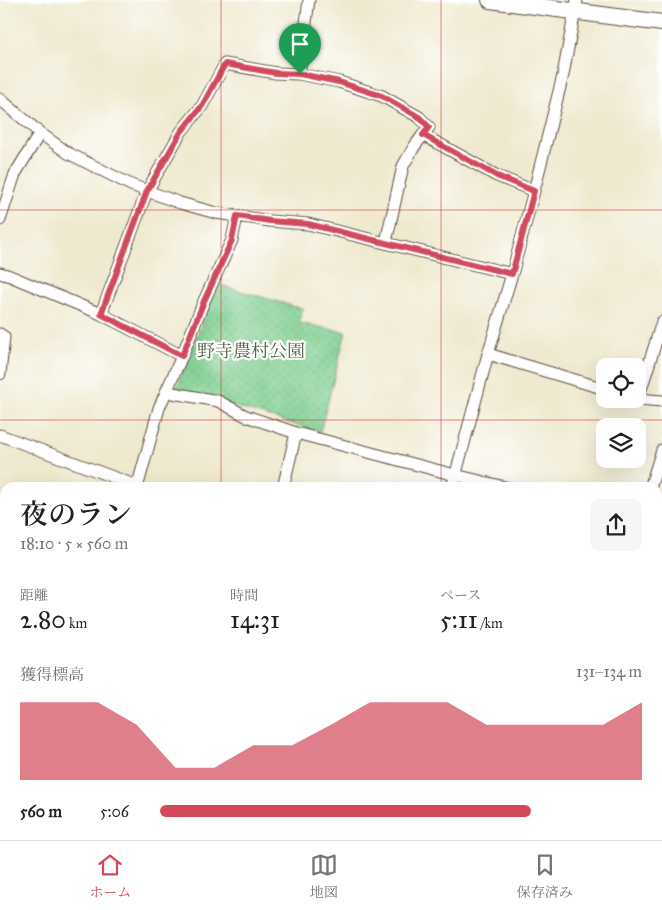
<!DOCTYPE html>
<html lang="ja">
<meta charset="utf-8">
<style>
body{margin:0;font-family:"IM FELL Great Primer","Noto Serif JP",serif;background:#f6f6f6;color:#202124;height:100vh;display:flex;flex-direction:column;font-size:19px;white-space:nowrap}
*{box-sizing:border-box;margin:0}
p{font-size:16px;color:#757577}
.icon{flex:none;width:28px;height:28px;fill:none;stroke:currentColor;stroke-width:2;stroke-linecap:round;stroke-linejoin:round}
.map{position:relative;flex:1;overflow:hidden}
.details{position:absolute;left:0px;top:482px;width:662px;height:358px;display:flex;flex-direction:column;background:#fff;border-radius:15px 15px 0 0;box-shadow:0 5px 20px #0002}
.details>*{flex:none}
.fabs{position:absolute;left:596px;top:358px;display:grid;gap:10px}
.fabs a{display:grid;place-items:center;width:50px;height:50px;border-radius:10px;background:#fff;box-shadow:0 5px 20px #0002;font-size:25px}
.pin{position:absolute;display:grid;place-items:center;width:42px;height:42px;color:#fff;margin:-51px -21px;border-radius:50% 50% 50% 0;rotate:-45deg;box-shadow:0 0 5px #0007}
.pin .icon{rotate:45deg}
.round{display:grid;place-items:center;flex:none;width:52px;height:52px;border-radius:10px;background:#f6f6f6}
.overview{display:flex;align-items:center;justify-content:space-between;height:85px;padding:0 20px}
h1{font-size:28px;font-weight:600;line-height:38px}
.stats{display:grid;grid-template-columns:repeat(3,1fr);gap:8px;height:85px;padding:5px 20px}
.stats div{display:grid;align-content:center}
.stats b{font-size:25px;font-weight:600}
.stats small{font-size:14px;font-weight:400}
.stats p{font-size:14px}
.chart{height:140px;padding:10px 20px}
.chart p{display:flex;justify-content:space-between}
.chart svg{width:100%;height:90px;margin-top:5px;fill:#d1495b;opacity:.7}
ul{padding:0 20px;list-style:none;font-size:16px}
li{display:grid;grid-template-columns:80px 60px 1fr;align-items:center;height:38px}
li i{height:12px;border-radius:6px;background:#d1495b}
.tab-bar{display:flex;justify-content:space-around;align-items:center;height:70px;border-top:1px solid #e0e0e0;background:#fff;font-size:14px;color:#757577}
.tab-bar a{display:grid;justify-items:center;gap:2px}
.tab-bar .active{color:#d1495b}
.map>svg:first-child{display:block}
.park{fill:url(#park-dots);stroke:#5b7b56}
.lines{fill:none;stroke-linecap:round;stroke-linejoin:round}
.street-casing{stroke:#564739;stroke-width:13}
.secondary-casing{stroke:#564739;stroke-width:18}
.street{stroke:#fff;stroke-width:11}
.secondary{stroke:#fff;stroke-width:16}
.route-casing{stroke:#fff;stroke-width:10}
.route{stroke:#d1495b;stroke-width:6}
.grid{fill:none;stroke:#d62828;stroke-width:1;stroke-opacity:0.55}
.labels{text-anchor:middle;stroke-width:4.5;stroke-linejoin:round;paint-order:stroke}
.park-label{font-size:18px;fill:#516345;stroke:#fff}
</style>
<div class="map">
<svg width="662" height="840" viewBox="0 0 662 840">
<defs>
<pattern id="park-dots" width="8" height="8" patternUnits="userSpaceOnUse" patternTransform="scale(1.25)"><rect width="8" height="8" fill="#7bcc8e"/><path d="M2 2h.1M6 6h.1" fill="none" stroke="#6baf7a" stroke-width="1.8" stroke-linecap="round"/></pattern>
</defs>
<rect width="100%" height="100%" fill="#fff"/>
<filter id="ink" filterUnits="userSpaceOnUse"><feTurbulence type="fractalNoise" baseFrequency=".02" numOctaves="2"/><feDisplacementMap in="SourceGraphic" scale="10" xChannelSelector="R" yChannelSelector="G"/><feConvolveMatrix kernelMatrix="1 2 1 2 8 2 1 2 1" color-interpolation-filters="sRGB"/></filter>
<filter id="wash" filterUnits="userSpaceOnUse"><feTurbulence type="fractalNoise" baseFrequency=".0096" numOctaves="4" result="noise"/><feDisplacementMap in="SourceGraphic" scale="20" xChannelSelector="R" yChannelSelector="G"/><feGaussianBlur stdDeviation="1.12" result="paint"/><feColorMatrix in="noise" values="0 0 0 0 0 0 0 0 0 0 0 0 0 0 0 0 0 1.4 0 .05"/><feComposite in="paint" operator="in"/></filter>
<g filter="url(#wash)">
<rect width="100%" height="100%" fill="#efe9cf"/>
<path class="park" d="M 217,284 L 303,309 L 299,323 L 346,332 L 320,432 L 176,389 Z"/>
</g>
<g filter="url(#ink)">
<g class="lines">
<g class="street-casing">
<path id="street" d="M 299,74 L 309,0
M 0,99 L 40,133 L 68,153 L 131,185 L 180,203 L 216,213 L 237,216 L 270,221 L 308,224 L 512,274
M 423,135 L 497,176 L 534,191
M 0,220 L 15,174 L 40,133
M 0,273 L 10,276 L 101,314 L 182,356
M 101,314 L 147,191 L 181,132 L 202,106 L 225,64 L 276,73 L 299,74 L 339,82 L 382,96 L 419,117 L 429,127 L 414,147 L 403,166 L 386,242
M 0,334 L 4,337 L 0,374
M 488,354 L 605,389
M 167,391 L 173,393 L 218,401 L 246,416 L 296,433 L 455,475 L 509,488
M 638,399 L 662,322
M 638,399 L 662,401
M 0,435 L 137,486
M 137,488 L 159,408 L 182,356 L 204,301 L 232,240 L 237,216
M 283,488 L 296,433
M 452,488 L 488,354 L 512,274 L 534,191 L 563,75 L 577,0
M 650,488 L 662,450
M 658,516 L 662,517
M 0,599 L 5,600
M 658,746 L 662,747
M 0,747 L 5,747
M 658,770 L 662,761
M 616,835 L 624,840
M 212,840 L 212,835
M 362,840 L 363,835"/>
</g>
<g class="secondary-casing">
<path id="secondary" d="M 490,0 L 662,23"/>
</g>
<use href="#street" class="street"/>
<use href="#secondary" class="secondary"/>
</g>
</g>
<g class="lines" filter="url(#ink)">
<g class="route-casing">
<path id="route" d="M 225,64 L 276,73 L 300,74 L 339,82 L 382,96 L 419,117 L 429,127 L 423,135 L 497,176 L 534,191 L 512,274 L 308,224 L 270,221 L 237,216 L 232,240 L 204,301 L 182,356 L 101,314 L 147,191 L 181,132 L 202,106 Z"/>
</g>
<use href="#route" class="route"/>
</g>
<path class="grid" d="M 221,0 L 221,488M 441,0 L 441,488M 0,210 L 662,210M 0,420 L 662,420M 0,630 L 5,630M 658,630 L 662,630M 221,835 L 221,840M 441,835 L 441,840"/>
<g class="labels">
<g class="park-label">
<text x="251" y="357">野寺農村公園</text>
</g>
</g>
</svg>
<div class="fabs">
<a><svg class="icon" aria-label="locate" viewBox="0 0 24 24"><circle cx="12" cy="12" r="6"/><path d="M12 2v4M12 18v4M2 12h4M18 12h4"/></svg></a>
<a><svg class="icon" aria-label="layers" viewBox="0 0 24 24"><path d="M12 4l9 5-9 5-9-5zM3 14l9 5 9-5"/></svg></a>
</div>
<div class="pin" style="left:300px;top:74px;background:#1e9e55"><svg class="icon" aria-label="arrive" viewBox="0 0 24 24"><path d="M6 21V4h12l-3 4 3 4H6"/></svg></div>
<section class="details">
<div class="overview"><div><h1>夜のラン</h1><p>18:10 · 5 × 560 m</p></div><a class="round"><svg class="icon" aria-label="share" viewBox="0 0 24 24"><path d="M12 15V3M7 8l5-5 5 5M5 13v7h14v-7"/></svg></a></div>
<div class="stats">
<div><p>距離</p><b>2.80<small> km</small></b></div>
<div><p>時間</p><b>14:31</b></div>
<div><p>ペース</p><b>5:11<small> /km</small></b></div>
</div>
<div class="chart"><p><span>獲得標高</span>131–134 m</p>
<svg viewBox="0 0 160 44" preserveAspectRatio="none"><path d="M0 44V6L10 6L20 6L30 17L40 38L50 38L60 27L70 27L80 17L90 6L100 6L110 6L120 17L130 17L140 17L150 17L160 6V44z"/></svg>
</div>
<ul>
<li><b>560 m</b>5:06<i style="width:77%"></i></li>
</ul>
</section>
</div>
<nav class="tab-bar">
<a class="active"><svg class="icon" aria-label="home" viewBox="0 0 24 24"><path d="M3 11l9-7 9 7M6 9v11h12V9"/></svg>ホーム</a>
<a><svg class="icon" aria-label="map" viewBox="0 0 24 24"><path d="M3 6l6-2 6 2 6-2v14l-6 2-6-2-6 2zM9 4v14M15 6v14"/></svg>地図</a>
<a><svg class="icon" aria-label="saved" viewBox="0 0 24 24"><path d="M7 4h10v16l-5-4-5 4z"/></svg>保存済み</a>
</nav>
